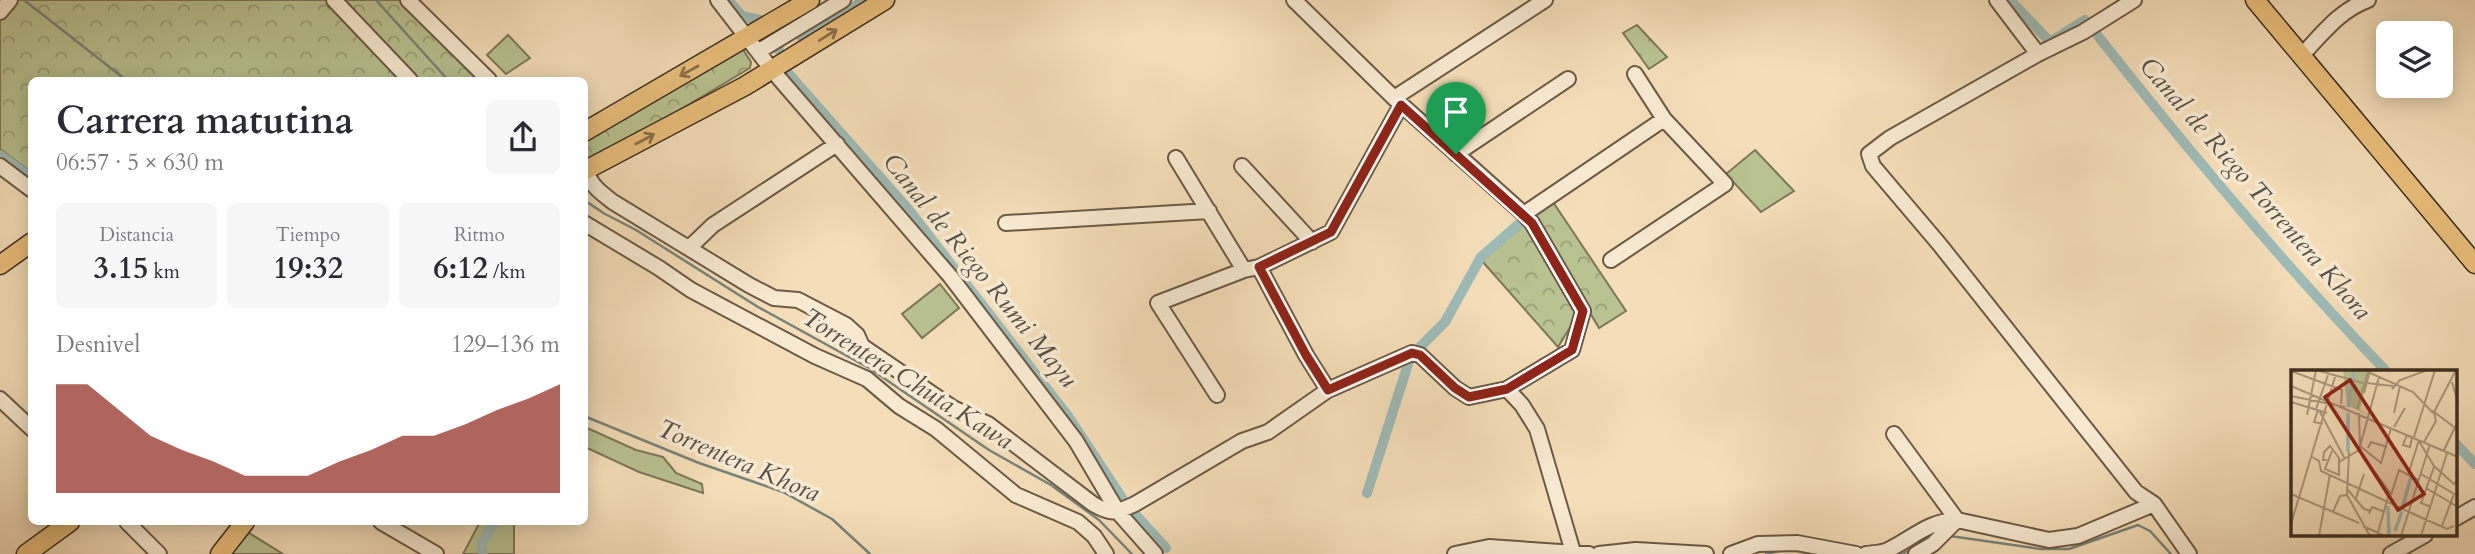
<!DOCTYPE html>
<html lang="es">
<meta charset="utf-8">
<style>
body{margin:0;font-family:Cardo,serif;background:#f7f7f7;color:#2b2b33;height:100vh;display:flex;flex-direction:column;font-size:26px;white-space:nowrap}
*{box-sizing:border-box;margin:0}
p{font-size:23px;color:#7c7c81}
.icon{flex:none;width:38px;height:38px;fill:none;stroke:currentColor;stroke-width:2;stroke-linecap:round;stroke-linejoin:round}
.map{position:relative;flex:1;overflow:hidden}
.details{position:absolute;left:28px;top:77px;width:560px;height:448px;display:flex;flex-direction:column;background:#fff;border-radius:10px;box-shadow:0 4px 18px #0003}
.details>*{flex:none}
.controls{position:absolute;left:2376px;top:21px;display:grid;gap:14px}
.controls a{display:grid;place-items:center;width:77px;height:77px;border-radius:10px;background:#fff;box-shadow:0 4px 18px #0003;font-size:35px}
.pin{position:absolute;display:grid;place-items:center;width:60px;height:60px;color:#fff;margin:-72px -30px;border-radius:50% 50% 50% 0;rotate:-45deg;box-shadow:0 0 7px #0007}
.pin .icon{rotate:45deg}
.round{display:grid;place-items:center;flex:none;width:74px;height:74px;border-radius:10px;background:#f7f7f7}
.head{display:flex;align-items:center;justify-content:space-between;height:119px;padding:0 28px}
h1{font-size:38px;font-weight:600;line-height:52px}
.metrics{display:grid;grid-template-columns:repeat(3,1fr);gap:10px;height:119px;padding:7px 28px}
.metrics div{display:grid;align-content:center;border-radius:10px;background:#f7f7f7;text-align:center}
.metrics b{font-size:30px;font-weight:600}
.metrics small{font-size:19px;font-weight:400}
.metrics p{font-size:19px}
.chart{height:196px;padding:14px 28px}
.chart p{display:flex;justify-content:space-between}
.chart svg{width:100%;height:126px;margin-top:7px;fill:#8f2418;opacity:.7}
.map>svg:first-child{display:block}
.grass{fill:#b9c291;stroke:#7c7858;stroke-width:2}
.forest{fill:url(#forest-crowns);stroke:#7c7858;stroke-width:2}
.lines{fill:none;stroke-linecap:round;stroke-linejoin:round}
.stream{stroke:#78837b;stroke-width:2.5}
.canal{stroke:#9ebbb7;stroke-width:10}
.minor-casing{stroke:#6c5a46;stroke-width:18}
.major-casing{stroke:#3f2e20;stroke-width:21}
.minor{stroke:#f8ead2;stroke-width:14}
.major{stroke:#eabf7c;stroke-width:18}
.oneway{stroke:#8c6f49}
.route-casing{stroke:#fff;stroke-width:14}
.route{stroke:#8f2418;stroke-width:9}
.labels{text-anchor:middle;stroke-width:7;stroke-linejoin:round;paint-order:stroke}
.water-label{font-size:26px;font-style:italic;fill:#575146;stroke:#f8ead2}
.inset-river{fill:none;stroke:#9ebbb7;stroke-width:3.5}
.inset-road{fill:none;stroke:#ac987c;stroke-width:2}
.view{fill:#8f2418;fill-opacity:0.15;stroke:#8f2418;stroke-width:3.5}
.inset-edge{fill:none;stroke:#3f2e20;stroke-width:3.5}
</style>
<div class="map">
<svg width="2475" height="554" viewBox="0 0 2475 554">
<defs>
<pattern id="forest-crowns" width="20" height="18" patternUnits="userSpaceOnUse" patternTransform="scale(1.75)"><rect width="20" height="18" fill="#b9c291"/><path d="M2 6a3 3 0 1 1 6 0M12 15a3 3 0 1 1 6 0" fill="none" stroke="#989e76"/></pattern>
</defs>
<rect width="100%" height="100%" fill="#f4deb9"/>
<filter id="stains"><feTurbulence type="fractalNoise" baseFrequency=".00286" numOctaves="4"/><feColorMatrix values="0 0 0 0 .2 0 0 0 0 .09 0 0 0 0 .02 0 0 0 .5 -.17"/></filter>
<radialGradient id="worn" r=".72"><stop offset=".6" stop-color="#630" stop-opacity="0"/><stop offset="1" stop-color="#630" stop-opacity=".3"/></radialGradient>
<path class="grass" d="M 508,35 L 530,58 L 506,74 L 487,55 Z
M 1755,150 L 1794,191 L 1761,212 L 1726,174 Z
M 940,284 L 959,308 L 922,338 L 902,314 Z
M 585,427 L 636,450 L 663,457 L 676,473 L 702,484 L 703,493 L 639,472 L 585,447 Z
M 480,522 L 514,522 L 514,554 L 463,554 Z
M 246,531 L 283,554 L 230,554 Z"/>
<path class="forest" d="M 0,0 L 399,0 L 478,80 L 32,80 L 31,172 L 0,149 Z
M 1637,25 L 1667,57 L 1649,69 L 1623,33 Z
M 742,48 L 751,62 L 750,68 L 621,145 L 585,165 L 584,137 Z
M 1553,202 L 1626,311 L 1599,328 L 1535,219 L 1538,213 Z
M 1525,223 L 1577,309 L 1577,316 L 1558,347 L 1482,261 Z"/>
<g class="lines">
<path class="stream" d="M 24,0 L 126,80
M 376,0 L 448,80
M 584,200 L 605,214 L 636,230 L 758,307 L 869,368 L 989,450 L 1051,485 L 1099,520 L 1132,554
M 584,416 L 699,463 L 783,492 L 832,519 L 870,554
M 1950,536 L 2041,549 L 2069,549 L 2138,525 L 2150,531 L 2171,554
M 1793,550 L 1810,554
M 1766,554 L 1783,550
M 1902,554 L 1930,538"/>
<path class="canal" d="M 728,0 L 742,16 L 760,20
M 2010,0 L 2050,42 L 2085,20 L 2089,25
M 2094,31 C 2187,149 2283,264 2387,372
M 767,32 L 779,50
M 802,38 L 865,0
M 788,73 L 909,210 L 1068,416 L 1126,504
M 0,155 L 32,178
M 1420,347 L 1445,322 L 1481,257 L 1521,222
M 2456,444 L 2475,464
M 1367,493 L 1409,361
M 1136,515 L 1166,548
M 483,554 L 482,544 L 494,522"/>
<g class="minor-casing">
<path id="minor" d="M 334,0 L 410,80
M 408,0 L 489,80
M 718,0 L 772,70 L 950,276 L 1076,441 L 1118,512 L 1155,554
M 1997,0 L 2038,54
M 2134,0 L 2083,32 L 2038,54 L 1890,138 L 1869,154 L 1873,166 L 1940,245 L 2136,492 L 2154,504 L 2189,554
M 0,12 L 10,0
M 764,48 L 843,0
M 2302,55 C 2322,34 2340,10 2368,0
M 1394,98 L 1545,0
M 1456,154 L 1568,79
M 1176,158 L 1244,270
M 0,166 L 32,190
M 1242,166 L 1312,242
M 586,170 C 591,186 600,192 613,202 L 749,285 L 774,298 L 798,300 L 846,325 L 857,335 L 862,346 L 953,408 L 988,424 L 1093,504 C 1112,515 1115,513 1135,504 L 1242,441 L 1268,432 L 1328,390 L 1412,353 L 1420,355 L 1455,388 L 1469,397 L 1507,389 L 1572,350 L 1583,311 L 1532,223 L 1524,214 L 1394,98 L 1294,0
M 1524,214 L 1664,119
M 584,223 L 659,268 L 691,290 L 815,356 L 867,379 L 899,406 L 936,429 L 1016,495 L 1078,522 L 1094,536 L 1106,554
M 1006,223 L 1209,211
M 690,247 L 713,225 L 837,144
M 1611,260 L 1725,184 L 1664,119 L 1635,74
M 1259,267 L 1306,355 L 1328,390
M 1507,389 L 1522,405 L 1537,429 L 1573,552
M 1217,395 L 1158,303 L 1244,270 L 1259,267 L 1331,232 L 1401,105
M 0,399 L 32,429
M 1894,434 L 1957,520 L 1933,544 L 1916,554
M 2456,518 L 2475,507
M 127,522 L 159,554
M 381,522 L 436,554
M 1455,554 L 1489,547 L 1589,554
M 1599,554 L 1636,550 L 1706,554
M 1731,554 L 1758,544 L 1797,543 L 1856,554
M 1866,554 C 1873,553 1882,553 1888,550 C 1913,538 1928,521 1957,520 L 2049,540 L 2078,536 L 2154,504
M 2391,554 L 2425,535"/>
</g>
<g class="major-casing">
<path id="major" d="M 2255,0 L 2475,264
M 584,132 L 810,0
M 584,171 L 745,86 L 885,0
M 0,265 L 32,242
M 26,554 L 70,522
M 220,554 L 245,522"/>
</g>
<use href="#minor" class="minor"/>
<use href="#major" class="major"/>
</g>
<defs><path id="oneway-shaft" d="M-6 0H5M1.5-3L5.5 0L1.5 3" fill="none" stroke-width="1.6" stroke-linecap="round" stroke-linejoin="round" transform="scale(1.75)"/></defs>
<g class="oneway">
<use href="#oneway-shaft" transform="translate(828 35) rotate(-32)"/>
<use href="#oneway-shaft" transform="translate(689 71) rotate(151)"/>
<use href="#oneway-shaft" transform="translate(645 139) rotate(-28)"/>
</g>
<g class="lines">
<g class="route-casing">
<path id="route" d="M 1401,105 L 1532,223 L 1583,311 L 1572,350 L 1507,389 L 1469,397 L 1455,388 L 1420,355 L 1412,353 L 1328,390 L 1306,355 L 1259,267 L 1331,232 Z"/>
</g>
<use href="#route" class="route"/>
</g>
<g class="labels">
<g class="water-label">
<text transform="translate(2256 188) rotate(49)" y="9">Canal de Riego Torrentera Khora</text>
<text transform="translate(981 270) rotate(51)" y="9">Canal de Riego Rumi Mayu</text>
<text transform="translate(908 378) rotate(32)" y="9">Torrentera Chuta Kawa</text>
<text transform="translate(739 460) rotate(23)" y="9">Torrentera Khora</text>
</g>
</g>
<g transform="translate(2291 370)">
<rect width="166" height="166" fill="#f4deb9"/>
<path d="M 52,0 L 79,0 L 69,40 L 79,46 L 56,35 Z" fill="#b9c291"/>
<path class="inset-river" d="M 57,37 L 63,0M 57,43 L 57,82M 97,136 L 98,166M 111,139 L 120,107M 104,161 L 111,141"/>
<path class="inset-road" d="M 25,0 L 72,13M 0,1 L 51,20 L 50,34M 161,12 L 167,33M 76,13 L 102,16M 0,16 L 167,87M 101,19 L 109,10 L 134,1M 73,23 L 79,1M 0,26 L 54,37M 0,32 L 36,43M 25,39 L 37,5M 66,39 L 77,2 L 122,22 L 142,43M 27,40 L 23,52 L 32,54M 28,40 L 54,89M 143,42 L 165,0M 68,43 L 69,76 L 90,93 L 100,58M 103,43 L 109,16M 16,45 L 25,0M 103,57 L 114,38M 116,65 L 112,75 L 119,77 L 121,68M 123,67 L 144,0M 128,71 L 143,96 L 163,114 L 167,110M 133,72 L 145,51 L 143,42 L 167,60M 77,78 L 80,72 L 96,77M 68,80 L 100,124M 153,80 L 167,51M 58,82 L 56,125 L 79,166M 21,87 L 28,91 L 30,101 L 127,146 L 156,159 L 163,156M 36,90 L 32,90 L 33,82 L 39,76 L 48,88 L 48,105 L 34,99 L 41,81M 48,92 L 68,80 L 88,7M 130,104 L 163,124 L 151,156M 117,105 L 128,70M 135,118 L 167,137M 57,120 L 73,139 L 80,141M 0,124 L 68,153M 100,125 L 108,100 L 127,110M 65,128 L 73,104M 140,137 L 130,133 L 143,97M 42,142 L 49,126 L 56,125M 78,144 L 81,137 L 94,142M 0,154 L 44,7M 72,156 L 94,166M 28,166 L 39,104M 86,166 L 97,127M 110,166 L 139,74M 130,166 L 156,83"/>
<path class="view" d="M 59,10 L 133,124 L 107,140 L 34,27 Z"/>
<rect width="166" height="166" class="inset-edge"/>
</g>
<rect width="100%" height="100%" filter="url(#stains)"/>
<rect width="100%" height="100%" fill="url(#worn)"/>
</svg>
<div class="controls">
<a><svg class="icon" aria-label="layers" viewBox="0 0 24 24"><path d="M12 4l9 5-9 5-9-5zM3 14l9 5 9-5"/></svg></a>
</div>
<div class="pin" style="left:1456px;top:154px;background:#1e9e55"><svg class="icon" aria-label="arrive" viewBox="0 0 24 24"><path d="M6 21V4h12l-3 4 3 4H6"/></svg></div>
<section class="details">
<div class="head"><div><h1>Carrera matutina</h1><p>06:57 · 5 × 630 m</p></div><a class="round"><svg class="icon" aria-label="share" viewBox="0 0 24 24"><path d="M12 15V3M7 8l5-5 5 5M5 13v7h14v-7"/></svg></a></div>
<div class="metrics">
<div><p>Distancia</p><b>3.15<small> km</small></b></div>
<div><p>Tiempo</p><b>19:32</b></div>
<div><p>Ritmo</p><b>6:12<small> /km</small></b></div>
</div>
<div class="chart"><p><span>Desnivel</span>129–136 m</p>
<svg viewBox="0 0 160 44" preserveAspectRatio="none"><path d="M0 44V6L10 6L20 15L30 24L40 29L50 33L60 38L70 38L80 38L90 33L100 29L110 24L120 24L130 20L140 15L150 11L160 6V44z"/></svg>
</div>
</section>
</div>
